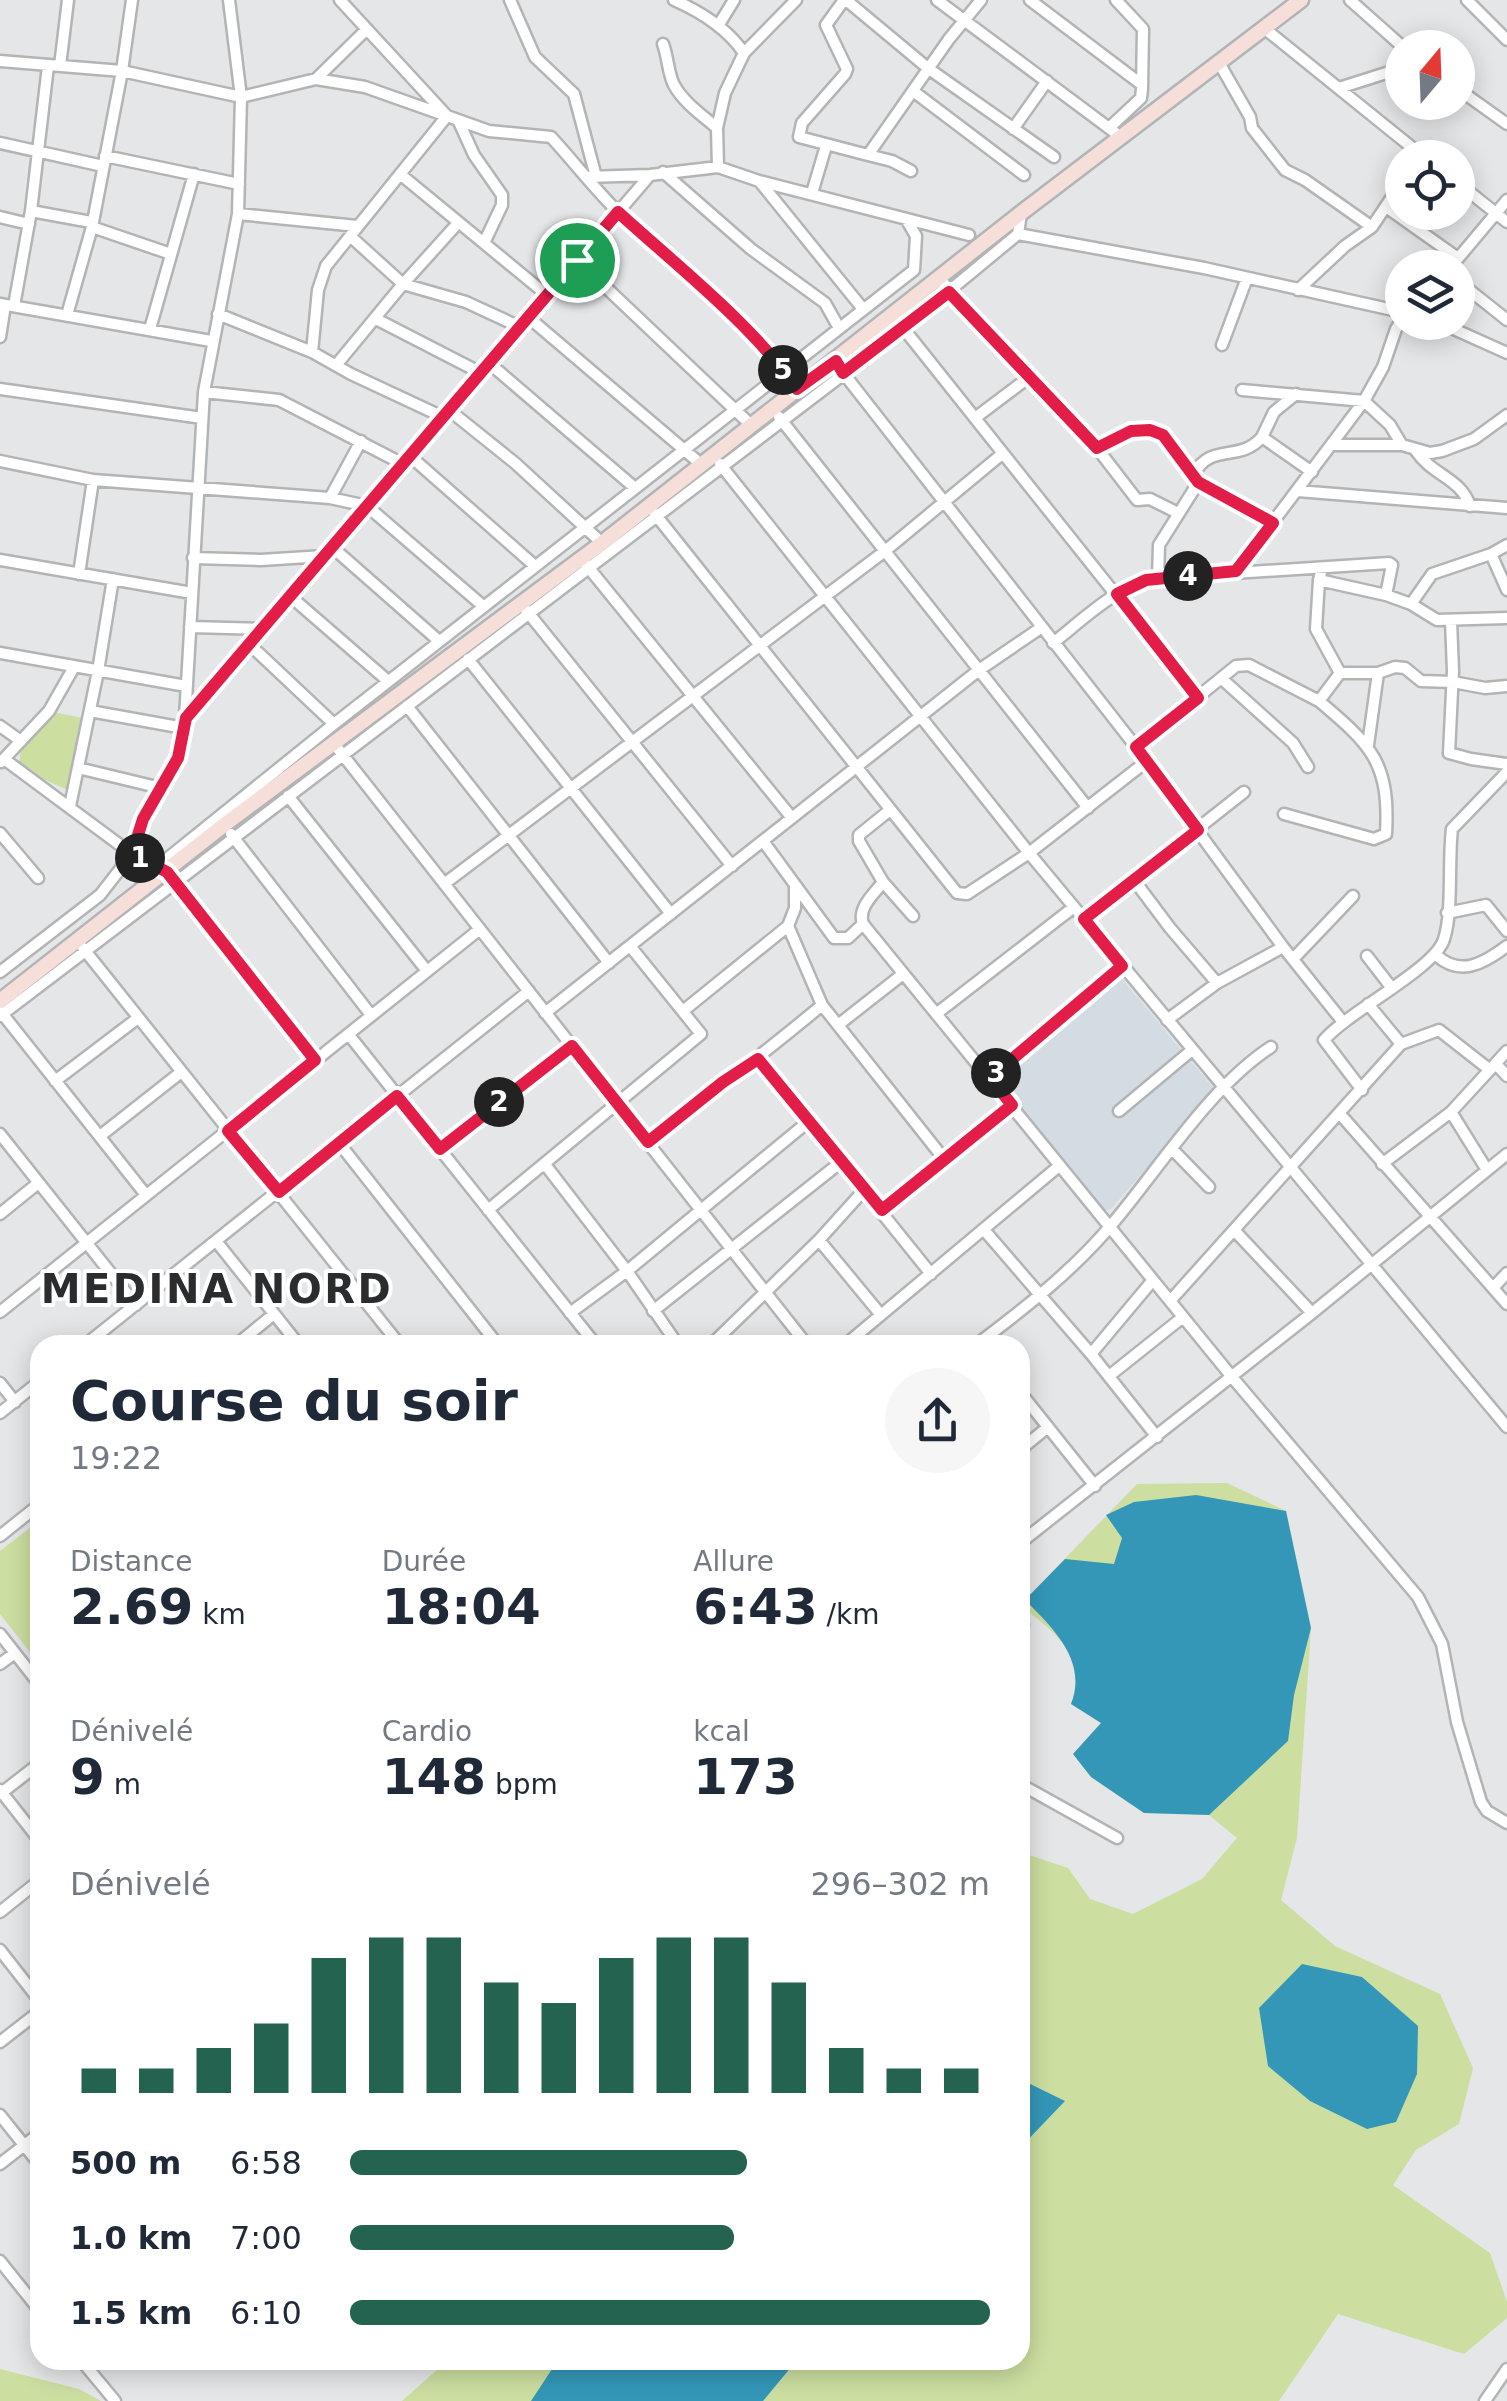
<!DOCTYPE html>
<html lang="fr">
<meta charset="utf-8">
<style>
body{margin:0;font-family:"DejaVu Sans",sans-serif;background:#f6f6f7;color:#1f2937;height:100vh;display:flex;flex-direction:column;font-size:38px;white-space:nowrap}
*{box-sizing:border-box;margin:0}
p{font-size:32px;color:#747a83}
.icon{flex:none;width:55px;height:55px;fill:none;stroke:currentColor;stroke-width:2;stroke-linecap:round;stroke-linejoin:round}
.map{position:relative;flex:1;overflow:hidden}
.side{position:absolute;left:30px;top:1335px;width:1000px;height:1035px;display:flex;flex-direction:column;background:#fff;border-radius:30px;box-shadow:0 5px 25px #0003}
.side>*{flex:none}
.needle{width:65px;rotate:19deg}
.tools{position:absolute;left:1385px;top:30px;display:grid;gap:20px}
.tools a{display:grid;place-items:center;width:90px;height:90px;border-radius:50%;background:#fff;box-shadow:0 5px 25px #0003;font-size:50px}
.pin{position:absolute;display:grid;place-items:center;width:85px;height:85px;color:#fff;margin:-42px;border:5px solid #fff;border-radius:50%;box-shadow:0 2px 10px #0007}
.km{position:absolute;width:50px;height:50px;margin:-25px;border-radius:50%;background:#222;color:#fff;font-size:28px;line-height:50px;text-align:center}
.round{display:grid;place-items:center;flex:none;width:105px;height:105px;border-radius:52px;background:#f6f6f7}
.overview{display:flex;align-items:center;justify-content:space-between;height:170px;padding:0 40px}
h1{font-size:55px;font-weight:700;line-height:75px}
.figures{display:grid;grid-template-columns:repeat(3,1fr);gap:15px;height:170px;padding:10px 40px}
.figures div{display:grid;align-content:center}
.figures b{font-size:50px;font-weight:700}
.figures small{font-size:28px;font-weight:400}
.figures p{font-size:28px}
.chart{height:280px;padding:20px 40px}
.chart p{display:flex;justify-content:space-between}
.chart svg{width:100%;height:180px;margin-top:10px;stroke:#236350;stroke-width:6}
ul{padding:0 40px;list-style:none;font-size:32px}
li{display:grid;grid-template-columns:160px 120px 1fr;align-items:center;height:75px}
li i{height:25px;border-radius:12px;background:#236350}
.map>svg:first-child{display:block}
.built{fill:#d4dce3}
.green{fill:#ccdea0}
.water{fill:#3497b8}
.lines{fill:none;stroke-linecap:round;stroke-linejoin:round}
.street-casing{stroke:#b2b4b6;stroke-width:15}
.secondary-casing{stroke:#b2b4b6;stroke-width:19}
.street{stroke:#fff;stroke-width:10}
.secondary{stroke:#f6dfd8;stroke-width:14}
.route-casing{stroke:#fff;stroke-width:20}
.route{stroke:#e11d48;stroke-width:12}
.labels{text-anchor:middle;stroke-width:8;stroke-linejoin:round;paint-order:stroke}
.district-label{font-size:40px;font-weight:bold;letter-spacing:2.5px;fill:#2b2c2d;stroke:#fff}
</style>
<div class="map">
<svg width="1507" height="2401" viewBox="0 0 1507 2401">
<rect width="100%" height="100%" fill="#e4e6e8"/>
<path class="built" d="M 1118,974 L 1215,1090 L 1111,1209 L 1104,1211 L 1000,1083 Z"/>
<path class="green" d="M 53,712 L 83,718 L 70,791 L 19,768 L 21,745 Z
M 1227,1483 L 1286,1511 L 1311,1628 L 1297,1838 L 1281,1900 L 1335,1946 L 1440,1994 L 1473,2068 L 1459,2124 L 1416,2150 L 1393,2185 L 1490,2253 L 1507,2302 L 1507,2318 L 1464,2354 L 1338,2314 L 1279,2401 L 402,2401 L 448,2360 L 1020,2360 L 1020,1852 L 1068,1868 L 1090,1899 L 1133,1914 L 1202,1879 L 1237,1838 L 1209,1815 L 1144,1813 L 1091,1777 L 1073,1754 L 1101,1723 L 1071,1704 C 1090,1657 1053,1631 1020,1605 L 1137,1484 Z
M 40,1520 L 40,1665 L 0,1614 L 0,1551 Z
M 0,2369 L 79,2389 L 101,2401 L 0,2401 Z"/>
<path class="water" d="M 1196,1495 L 1286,1511 L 1311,1628 L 1294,1695 L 1288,1741 L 1209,1815 L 1144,1813 L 1091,1777 L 1073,1754 L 1101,1723 L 1071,1704 C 1088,1661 1053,1628 1025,1600 L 1065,1559 L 1114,1564 L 1122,1538 L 1106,1515 L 1134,1502 Z
M 1302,1964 L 1362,1977 L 1418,2026 L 1417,2074 L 1396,2122 L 1367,2129 L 1310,2101 L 1268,2066 L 1259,2008 Z
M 1020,2079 L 1065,2101 L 1020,2148 Z
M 558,2360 L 797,2360 L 763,2401 L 531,2401 Z"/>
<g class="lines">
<g class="street-casing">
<path id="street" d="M 340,0 L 447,116 L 489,131 L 551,137 C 575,163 597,192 623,217 C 679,269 754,326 797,389
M 510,0 L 535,57 L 574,94 L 596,177
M 844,0 L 826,25 L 847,69 L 845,74 L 802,123 L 799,137 L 868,155
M 846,0 L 929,69 L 1054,157
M 937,0 L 1121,137
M 1030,0 L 1141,84
M 1350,0 L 1404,48
M 1467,0 L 1507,40
M 718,26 L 734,0
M 1264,28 L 1425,158
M 663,44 C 668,57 668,74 674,85 C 684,103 702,115 717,128
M 744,53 L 796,0
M 0,61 L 122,71 L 132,0
M 1218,61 L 1250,117 L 1252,128 L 1285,170 L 1305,180 L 1372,227 L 1402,182
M 60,66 L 68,0
M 316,79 L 367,29
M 1339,88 L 1402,68
M 1458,89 L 1507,124
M 913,91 L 1024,175
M 459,122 L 474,155 L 502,195 L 502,205 L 484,243
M 1109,128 L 1141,98 L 1142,89 L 1143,29 L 1116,0
M 1013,129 L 1047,81
M 0,143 L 103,166
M 105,156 L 239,184
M 718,167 L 759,181 L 969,235
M 911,171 L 892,161 L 868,155 L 949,39 L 981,0
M 663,172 L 751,249 L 825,303 L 839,328
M 400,174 L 547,295
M 586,177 L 650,175 L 718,167 L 717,128 L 725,93 L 744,53 C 727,28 701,12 674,0
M 760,182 L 863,309
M 1458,183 L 1507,222
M 812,193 L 826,146
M 1386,207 L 1458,258
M 31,211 L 91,222
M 1021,213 L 1018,234 L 1204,268 L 1402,312
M 238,214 L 357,226
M 0,217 L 29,224
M 350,236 L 403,284 L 466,302 L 520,327
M 171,254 L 92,227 L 122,71 L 241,97 L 316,79 L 365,87 L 447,116 L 326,266 L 318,290 L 312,352
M 577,260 L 751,425
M 1450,268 L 1507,200
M 939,277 L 964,310 L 1028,378
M 1458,281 L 1507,320
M 1298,290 L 1345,246 L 1372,227
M 0,304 L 211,341
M 14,306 L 31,211 L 48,66
M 218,314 L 312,352 L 351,374 L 443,417
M 892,314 L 1198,698
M 67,315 L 92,227
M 528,317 L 702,465
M 376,319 L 481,373
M 1438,322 L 1507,353
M 150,329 L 194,174
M 0,337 L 5,305
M 1222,345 L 1247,278
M 489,363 L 635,488
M 337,364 L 403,284 L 458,223
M 841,370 L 1136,747 L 1283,947 L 1343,1022
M 0,389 L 202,418
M 1242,390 L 1364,401 L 1390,425 L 1402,445
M 204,392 L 279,400 L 403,464
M 1296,394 L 1274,412 L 1262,437 L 1312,472
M 449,410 L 515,463 L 602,543
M 779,417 L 1088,808
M 975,418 L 1028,378 L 1097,448 L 1137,500 L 1150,499 L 1178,513
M 1331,445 L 1402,445 L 1430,453 L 1442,451 L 1474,439 L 1507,415
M 1097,448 C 1152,415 1159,430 1194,474
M 1416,451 C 1433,476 1461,478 1470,506
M 410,456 L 535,566
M 0,461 L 93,480 L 330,498 L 367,506 L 483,606
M 720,464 L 1029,853 L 1507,1427
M 1198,483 L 1273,523
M 1298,491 L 1507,508
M 330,498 L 361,441
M 655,514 L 957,893 L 967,894 L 1029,853 L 1147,761
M 1507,545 L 1491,554 L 1507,590
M 332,547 L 439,641
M 193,558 L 261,560 L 324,556
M 0,560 L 192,593
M 584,562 L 792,818
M 1322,569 L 1319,580 L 1386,595 L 1411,604 L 1437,620 L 1507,618
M 1236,571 L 1364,401 L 1383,367 L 1396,329 L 1402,320
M 79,574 L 93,480
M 1158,578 L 1159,545 L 1198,483 L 1194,474 C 1211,442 1240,463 1262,437
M 1319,580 L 1316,629 L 1340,673
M 290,596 L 388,681
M 1411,604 L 1432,574 L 1491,554
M 526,610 L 732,866
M 1451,621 L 1453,671 L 1449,753 L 1471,759 L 1507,764
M 190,627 L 262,629
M 1053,643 C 1084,619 1118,584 1158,578 L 1389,563 L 1392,565 L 1386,595
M 249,644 L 334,724
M 0,653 L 186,686
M 468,659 L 671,914
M 1340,673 L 1378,673 L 1395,667 L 1405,668 L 1421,681 L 1453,682 L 1485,688 L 1507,686
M 1222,679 L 1293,743 L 1308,767
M 407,706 L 609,963
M 90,711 L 184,728
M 186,718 L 650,175
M 0,726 L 21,741
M 335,745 L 807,1345
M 1368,745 L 1378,673
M 1136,747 L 1236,666 L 1249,665 L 1319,701 L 1340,673
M 4,759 L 132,854 L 167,872 L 315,1060
M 1,762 L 49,711 L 74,667
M 78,768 L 161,788
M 288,796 L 427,971
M 70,806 L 98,671 L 113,579
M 890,810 L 859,835 L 859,841 L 883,882 C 874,894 857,908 863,924 L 1232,1377 L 1418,1597 L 1442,1644 L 1457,1722 L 1481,1802 L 1487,1811 L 1507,1823
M 1284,814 L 1374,839 L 1386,834 C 1390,762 1371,745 1319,701
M 0,833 L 38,878
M 231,834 L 371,1015
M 763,841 L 834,938 L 848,938 L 863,924
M 158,866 L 334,724 L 914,270 L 916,236 L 906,219
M 1134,880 L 1170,928 L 1217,983
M 883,882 L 913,916
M 444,884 L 885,551 L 1002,454
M 1447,913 L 1486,905 L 1507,931
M 1083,919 L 1244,792
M 788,926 L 822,1005 L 944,1159
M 83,948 L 400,1345
M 1436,955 C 1460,977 1483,964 1507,946
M 1367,956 L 1391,987
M 1293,959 L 1353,896
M 0,972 L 100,895 L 132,854 L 143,819 L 178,758 L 185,718 L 204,392 L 238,214 L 241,97 L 229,0
M 1368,1004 L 1401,1044
M 683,1011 L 788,926 L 795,908 L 795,886
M 1,1012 L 146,1195
M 545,1013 L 979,670 L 1042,627
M 936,1014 L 1074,907
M 0,1016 L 903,329 L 1018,234
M 1167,1020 L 1217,983 L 1283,947
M 838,1025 L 903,974
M 349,1035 L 596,1345
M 758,1059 L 931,1274
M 1496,1064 L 1507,1076
M 990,1078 L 1122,965
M 55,1081 L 138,1018
M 1362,1090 L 1324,1040 C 1349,1011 1436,968 1444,939 C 1453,912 1448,860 1452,829 L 1507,772
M 1119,1111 L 1192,1050
M 1451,1112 L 1487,1170
M 1340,1114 L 1507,1304
M 0,1134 L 136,1305
M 100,1136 L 180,1073
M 339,1143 L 498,1345
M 648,1143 C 706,1097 765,1053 822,1005
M 439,1149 L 572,1046
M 1173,1150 L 1209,1187
M 1382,1164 L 1451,1112 L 1507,1051
M 542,1166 L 547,1167 L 627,1271 L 678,1345
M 488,1210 L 701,1034 L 630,946
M 882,1211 L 1012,1105
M 0,1214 L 37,1184
M 1234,1230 L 1312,1313
M 985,1231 L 1091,1354 L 1157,1437
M 819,1240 L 881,1315
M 216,1241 L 299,1345
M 1493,1288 L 1507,1273
M 1170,1301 L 1401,1044 L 1439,1030 L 1490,1070
M 653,1311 L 841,1162
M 0,1312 L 480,929
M 570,1313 L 627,1271 L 809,1121
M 85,1345 L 529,991
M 236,1345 L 274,1314
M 711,1345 L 819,1240 L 865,1189
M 845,1345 L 1059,1166
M 976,1345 C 1025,1308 1074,1270 1113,1223 C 1160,1167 1211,1086 1271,1047
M 1091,1354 L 1153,1280
M 1109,1376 L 1183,1317
M 0,1383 L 15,1402
M 1020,1392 L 1095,1486
M 0,1413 L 40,1381
M 1020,1450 L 1048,1427
M 0,1536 L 40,1504
M 1020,1543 L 1312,1313 L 1507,1154
M 1020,1620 L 1023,1625 L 1020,1629
M 0,1634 L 40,1685
M 0,1664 L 15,1653
M 1020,1784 L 1117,1838
M 0,1790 L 40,1841
M 0,1794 L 40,1763
M 0,1912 L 40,1880
M 0,1950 L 40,2001
M 0,2042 L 40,2011
M 0,2115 L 40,2165
M 0,2164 L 40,2133
M 0,2261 L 40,2311
M 81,2360 L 115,2401
M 1485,2401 L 1507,2369"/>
</g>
<g class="secondary-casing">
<path id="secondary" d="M 0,1001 L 224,825 L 602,543 L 1021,213 L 1301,0"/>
</g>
<use href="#street" class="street"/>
<use href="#secondary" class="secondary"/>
</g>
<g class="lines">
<g class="route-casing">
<path id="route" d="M 618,212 C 676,265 753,325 797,389 L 836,361 L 843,373 L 949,292 L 1097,448 L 1131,431 L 1150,430 L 1163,435 L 1198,482 L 1273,523 L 1236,571 L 1146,580 L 1117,594 L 1198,698 L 1136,747 L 1198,830 L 1084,919 L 1122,966 L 990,1078 L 1012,1105 L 882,1210 L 758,1059 L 723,1082 L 648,1142 L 572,1046 L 440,1149 L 397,1096 L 279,1192 L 228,1131 L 315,1060 L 167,872 L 132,854 L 143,819 L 178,758 L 186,718 Z"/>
</g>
<use href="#route" class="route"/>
</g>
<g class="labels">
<g class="district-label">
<text x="217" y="1303">MEDINA NORD</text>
</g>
</g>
</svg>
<div class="tools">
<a><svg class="needle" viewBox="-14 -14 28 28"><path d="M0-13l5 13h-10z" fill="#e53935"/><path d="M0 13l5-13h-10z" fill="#747a83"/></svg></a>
<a><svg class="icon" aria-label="locate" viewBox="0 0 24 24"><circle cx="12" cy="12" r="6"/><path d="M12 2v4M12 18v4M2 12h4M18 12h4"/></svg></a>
<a><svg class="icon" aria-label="layers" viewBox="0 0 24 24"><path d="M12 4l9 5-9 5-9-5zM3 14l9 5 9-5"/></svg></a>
</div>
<div class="pin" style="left:577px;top:260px;background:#1e9e55"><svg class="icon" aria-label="arrive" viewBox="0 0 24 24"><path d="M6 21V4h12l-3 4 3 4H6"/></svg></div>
<b class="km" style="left:140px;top:858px">1</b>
<b class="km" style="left:499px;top:1102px">2</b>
<b class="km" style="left:996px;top:1073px">3</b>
<b class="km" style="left:1188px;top:576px">4</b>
<b class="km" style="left:783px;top:370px">5</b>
<section class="side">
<div class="overview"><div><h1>Course du soir</h1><p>19:22</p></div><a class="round"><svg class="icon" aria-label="share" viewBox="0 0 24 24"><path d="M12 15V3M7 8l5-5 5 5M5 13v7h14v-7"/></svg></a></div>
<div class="figures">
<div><p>Distance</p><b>2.69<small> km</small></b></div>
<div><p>Durée</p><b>18:04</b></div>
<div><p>Allure</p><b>6:43<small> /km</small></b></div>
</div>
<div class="figures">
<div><p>Dénivelé</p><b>9<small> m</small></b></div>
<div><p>Cardio</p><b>148<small> bpm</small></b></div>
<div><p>kcal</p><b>173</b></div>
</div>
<div class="chart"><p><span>Dénivelé</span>296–302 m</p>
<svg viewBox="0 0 160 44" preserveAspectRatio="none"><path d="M5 44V38M15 44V38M25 44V33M35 44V27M45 44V11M55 44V6M65 44V6M75 44V17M85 44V22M95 44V11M105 44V6M115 44V6M125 44V17M135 44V33M145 44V38M155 44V38"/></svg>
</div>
<ul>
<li><b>500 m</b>6:58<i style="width:62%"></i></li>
<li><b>1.0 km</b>7:00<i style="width:60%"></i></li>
<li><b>1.5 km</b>6:10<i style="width:100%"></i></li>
</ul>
</section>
</div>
